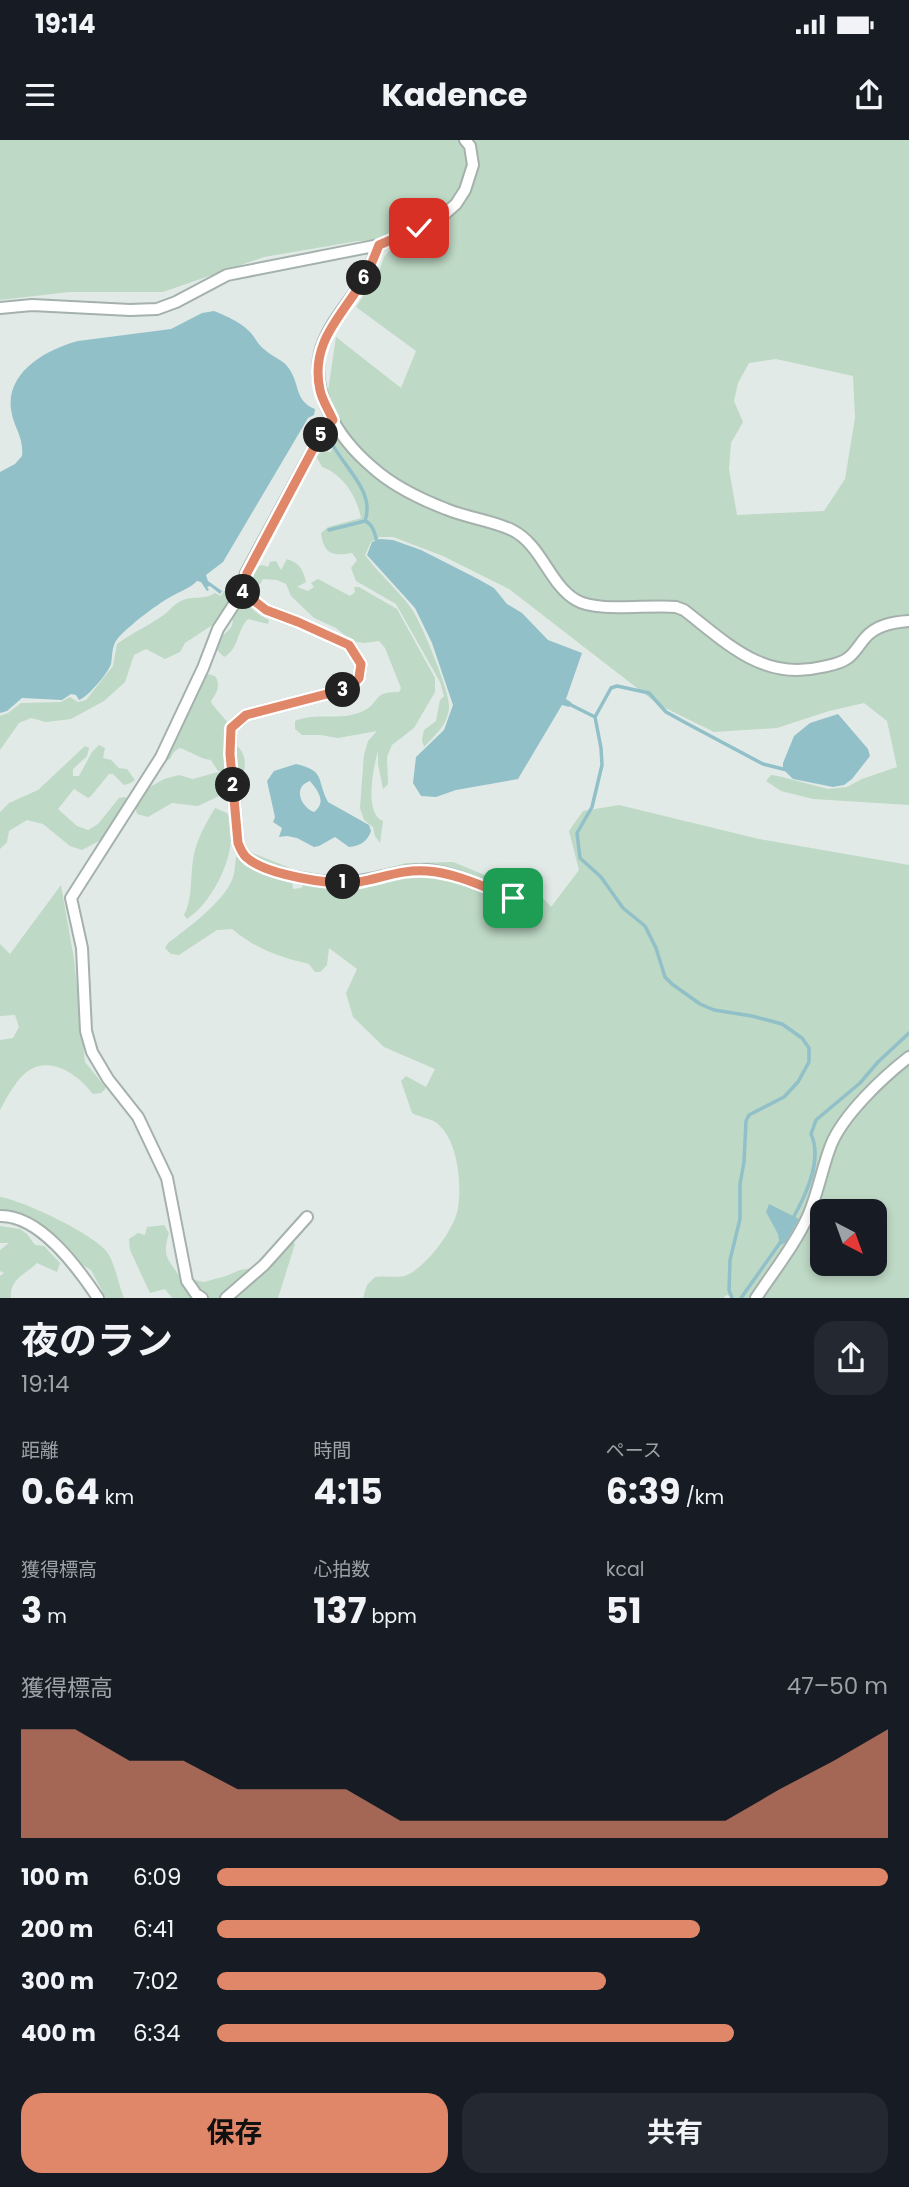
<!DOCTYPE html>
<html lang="ja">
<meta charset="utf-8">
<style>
body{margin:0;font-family:Poppins,"Noto Sans JP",sans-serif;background:#242831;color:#f1f3f6;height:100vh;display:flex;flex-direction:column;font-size:26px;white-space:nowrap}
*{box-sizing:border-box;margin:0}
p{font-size:23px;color:#9ea1a6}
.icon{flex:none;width:38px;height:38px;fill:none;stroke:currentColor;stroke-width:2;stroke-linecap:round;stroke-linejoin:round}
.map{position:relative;height:1158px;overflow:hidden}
.panel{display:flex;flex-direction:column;background:#171b24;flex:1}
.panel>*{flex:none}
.needle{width:46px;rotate:139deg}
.buttons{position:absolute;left:810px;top:1059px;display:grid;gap:14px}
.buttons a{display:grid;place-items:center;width:77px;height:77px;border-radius:14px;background:#171b24;box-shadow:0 4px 10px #0003;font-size:35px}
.pin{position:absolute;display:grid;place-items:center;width:60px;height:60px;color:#fff;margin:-30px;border-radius:14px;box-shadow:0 4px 10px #0006}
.km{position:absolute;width:35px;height:35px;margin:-18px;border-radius:50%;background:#222;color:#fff;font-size:19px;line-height:35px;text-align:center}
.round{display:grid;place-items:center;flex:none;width:74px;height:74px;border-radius:21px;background:#242831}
.headline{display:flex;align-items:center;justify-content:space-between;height:119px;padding:0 21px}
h1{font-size:38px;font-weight:700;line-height:52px}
.metrics{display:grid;grid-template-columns:repeat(3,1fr);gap:10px;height:119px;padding:7px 21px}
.metrics div{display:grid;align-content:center}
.metrics b{font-size:35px;font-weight:700}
.metrics small{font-size:19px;font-weight:400}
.metrics p{font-size:19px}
.chart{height:196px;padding:14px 21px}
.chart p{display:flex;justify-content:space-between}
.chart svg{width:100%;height:126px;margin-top:7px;fill:#e0876a;opacity:.7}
.button{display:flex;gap:14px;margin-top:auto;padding:14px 21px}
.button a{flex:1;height:80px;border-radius:21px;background:#e0876a;color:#111;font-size:28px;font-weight:700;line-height:80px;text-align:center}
.button a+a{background:#242831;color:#f1f3f6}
ul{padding:0 21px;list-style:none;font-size:23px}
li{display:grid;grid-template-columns:112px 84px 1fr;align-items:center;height:52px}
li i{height:18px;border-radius:9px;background:#e0876a}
.status{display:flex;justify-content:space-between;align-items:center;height:49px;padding:0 35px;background:#171b24;direction:ltr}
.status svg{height:19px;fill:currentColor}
header{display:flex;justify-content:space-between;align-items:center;height:91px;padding:0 21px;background:#171b24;font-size:32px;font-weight:700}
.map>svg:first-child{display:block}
.green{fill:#bed9c5;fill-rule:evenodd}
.water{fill:#91c0c9;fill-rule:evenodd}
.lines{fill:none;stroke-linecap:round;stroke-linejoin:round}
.stream{stroke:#91c0c9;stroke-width:3.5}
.street-casing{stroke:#a5b1ad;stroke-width:14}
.street{stroke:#fff;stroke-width:10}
.route-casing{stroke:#fff;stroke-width:14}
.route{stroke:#e0876a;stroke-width:9}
</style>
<div class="status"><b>19:14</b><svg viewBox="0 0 49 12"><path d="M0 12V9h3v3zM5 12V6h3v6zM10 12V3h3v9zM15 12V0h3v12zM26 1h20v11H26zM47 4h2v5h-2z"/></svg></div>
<header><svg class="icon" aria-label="menu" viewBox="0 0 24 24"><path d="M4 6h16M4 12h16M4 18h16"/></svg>Kadence<svg class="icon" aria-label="share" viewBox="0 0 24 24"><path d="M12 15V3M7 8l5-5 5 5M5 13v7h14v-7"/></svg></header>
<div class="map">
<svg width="909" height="1158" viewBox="0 0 909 1158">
<rect width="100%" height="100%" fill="#e2eae7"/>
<path class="green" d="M 0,0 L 909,0 L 909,665 L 813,659 L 781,651 L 766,641 L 771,635 L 778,636 L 828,649 L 847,647 L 862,639 L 897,627 L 887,581 L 864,563 L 829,571 L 777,588 L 714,592 L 659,565 L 509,449 L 443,416 L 393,397 L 380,397 L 371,402 L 365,415 C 379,434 397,449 411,468 C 420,479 451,554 449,567 C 448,585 435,595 424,607 L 422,600 L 424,590 L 436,581 L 440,560 L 444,556 L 440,542 L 396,464 L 356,441 L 351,428 L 357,420 L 352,413 C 333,416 324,415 321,393 L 328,387 L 361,378 C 357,357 343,334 322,327 L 316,316 L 323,311 L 331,312 L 335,297 L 334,267 L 328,251 L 336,197 L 401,248 L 416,211 L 356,167 L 379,132 L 384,117 L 391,109 L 387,100 L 358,101 L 264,117 L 163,152 L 69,152 L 0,160 ZM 776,219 L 853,236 L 855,278 L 845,339 L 824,371 L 737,375 L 729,329 L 731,303 L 743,282 L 734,261 L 738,243 L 749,223 Z
M 287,419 C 300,423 303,430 306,442 L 297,447 L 308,451 L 314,447 L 311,443 L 318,439 L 350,456 L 355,452 L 354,447 L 359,447 L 397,469 L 435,538 L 435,552 L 414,588 L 392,605 L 387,617 L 388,644 L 383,649 L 378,624 L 378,611 C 373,628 364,674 383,681 L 380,703 L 375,696 L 373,687 L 364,680 L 360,668 L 364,615 L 368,601 L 377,591 L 338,598 L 320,595 L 302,595 L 295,589 L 295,581 C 316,572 340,581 361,572 C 381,564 371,551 399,552 L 401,548 L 385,508 L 379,501 L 364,503 L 352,501 L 336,488 L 314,478 L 291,456 L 286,444 L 277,440 L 263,439 L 260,444 L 255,445 L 249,440 L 254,428 L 262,425 L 268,427 L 270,422 L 276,421 L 281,430 Z
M 224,451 C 240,456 253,473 269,480 L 268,484 L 248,479 C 236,491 240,508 224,517 L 216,509 C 220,487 241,494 229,469 L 220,480 L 185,503 L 180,512 L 165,519 L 146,509 L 134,515 L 125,542 L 104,561 L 71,579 L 46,582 L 31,578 L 19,583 L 0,610 L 0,576 L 8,573 L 21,563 L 61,562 L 70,557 L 78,562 L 86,560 L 113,526 L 117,504 C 132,493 150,485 165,474 C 171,469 175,463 183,460 C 194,456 204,460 215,453 L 221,456 Z
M 208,534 L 215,536 C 221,545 217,553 211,561 L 212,564 L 228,583 L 225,592 C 237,607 248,611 244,631 L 236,636 L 218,631 L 211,620 C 199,619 191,611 179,608 L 173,613 L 170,619 L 166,621 L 163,618 L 203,540 Z
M 99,605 L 105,608 L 103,618 L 111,620 L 119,628 L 127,629 L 135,640 L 131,643 L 124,645 L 113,634 L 109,634 L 91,656 L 88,658 L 74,649 L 58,669 L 77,686 L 88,690 L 98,684 L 119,658 L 125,657 L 128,661 L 101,700 L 82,710 L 70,706 L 43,684 L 27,680 L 9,691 L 7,702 L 0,709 L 0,672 L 9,663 L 38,650 L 85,606 L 89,608 L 87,616 L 73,629 L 73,636 L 79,636 L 92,612 Z
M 218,632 L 225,639 L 226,647 L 219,656 L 198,666 L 172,663 L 148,677 L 137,674 L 135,666 L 148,648 L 164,639 L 179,635 L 193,639 Z
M 619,665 L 759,699 L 909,725 L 909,1158 L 733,1158 L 727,1155 L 723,1158 L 363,1158 L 367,1145 L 375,1137 C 385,1135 398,1139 407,1135 C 426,1127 455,1089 458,1068 C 462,1044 458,1004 440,986 C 433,978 421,978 412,973 L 401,941 L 406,936 L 426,947 L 435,929 L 384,907 L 353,877 L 346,853 L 357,829 L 329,808 L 327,825 L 320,832 L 315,832 L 309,824 C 279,817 256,809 232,789 L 217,790 L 179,815 L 171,814 L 165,808 L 168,803 C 187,789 223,762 232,740 C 235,733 235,724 236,717 L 250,712 L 290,728 L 293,749 L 301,748 L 313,734 L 363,735 L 406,723 L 453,722 L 492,738 L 508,748 L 522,743 L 534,748 L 551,767 L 579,730 L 569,691 L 583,671 ZM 822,1071 L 875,1071 L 875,1124 L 822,1124 Z
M 215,668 L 227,673 C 242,705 215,761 187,779 L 184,775 C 193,758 190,738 193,720 C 196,700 205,685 215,668 Z
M 61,745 L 74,819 L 85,922 L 106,948 L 101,953 L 93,954 C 74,929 40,910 17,942 C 10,951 5,961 0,970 L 0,900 L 13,898 L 19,887 L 15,875 L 0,876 L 0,804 L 10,814 Z
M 0,1057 C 22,1060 94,1094 107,1112 C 116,1125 118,1144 124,1158 L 106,1158 L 91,1130 L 79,1123 L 58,1099 L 32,1081 L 0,1070 Z
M 164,1085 L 169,1093 C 162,1116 167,1118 180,1137 L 204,1142 L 226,1136 L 240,1130 L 253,1128 L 292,1101 L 295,1104 L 278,1158 L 172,1158 L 165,1149 L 150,1153 L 130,1110 L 129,1099 L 138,1093 L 145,1095 L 147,1087 Z
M 0,1086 L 20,1089 L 27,1094 L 35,1105 L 44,1106 L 60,1123 L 57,1132 L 37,1123 C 26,1134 9,1139 11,1158 L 0,1158 L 0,1136 L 4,1133 L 0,1131 L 0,1110 L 9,1103 L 0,1103 Z"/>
<path class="water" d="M 214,171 C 227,176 242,183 251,193 C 256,199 259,206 265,210 C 274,218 283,219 290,230 C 300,246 295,261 315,269 L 314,275 L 308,278 L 223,422 L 206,435 L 208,441 L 222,451 L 220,454 L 210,446 L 207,447 L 209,450 L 207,451 L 201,442 L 197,441 C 190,448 183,450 174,455 C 157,464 131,484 118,498 C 111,507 113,514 111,524 C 109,532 87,558 79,560 L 76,555 L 71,554 L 62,560 L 22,558 L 7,571 L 0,573 L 0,332 L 15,324 L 22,316 C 24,296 13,287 11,269 C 6,232 47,209 78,201 L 171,189 L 202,173 Z
M 380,399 L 393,400 L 421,410 L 478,439 L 494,448 L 507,464 L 522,473 L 548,500 L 582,513 L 566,559 L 572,563 L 569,567 L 562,565 L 518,639 L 456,650 L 436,657 L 421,656 L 413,643 L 416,617 L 444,590 L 453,565 L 432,503 L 415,468 L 367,415 L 372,402 Z
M 838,574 L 868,609 L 870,616 L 852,639 L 844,645 L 833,647 L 793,639 L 783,629 L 783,623 L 794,596 L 810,583 Z
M 296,624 C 326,631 316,639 328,662 L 369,685 L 371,691 C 368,701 360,706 349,707 L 335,697 L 319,706 L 314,707 L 297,698 L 287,696 L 279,697 L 282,688 L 273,682 L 275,677 L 267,641 L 274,631 ZM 310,641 C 318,651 327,662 314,672 C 301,667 292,647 310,641 Z
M 769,1064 L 799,1079 L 785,1103 L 780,1105 L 778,1094 L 766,1072 Z"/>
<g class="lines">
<path class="stream" d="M 334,307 C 347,330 375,353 365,381 C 373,384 375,394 377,402
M 329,390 L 365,381
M 569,564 L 595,577
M 793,1078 C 806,1055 823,1020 811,994 L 816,980 L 860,943 L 878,922 L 909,893
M 732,1158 L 729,1150 L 730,1120 L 740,1079 L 740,1044 L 744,1022 L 746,981 L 749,975 L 784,957 L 798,942 L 809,922 L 809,908 L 802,898 L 782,884 L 752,876 L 714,870 L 700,864 L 672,844 L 665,837 L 656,808 L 645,786 L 623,768 L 601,737 L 580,718 L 577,693 L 592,667 L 602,625 L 601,608 L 595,577 L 611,548 L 617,546 L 649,553 L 666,572 L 686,583 L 763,624 L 787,630
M 741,1158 L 782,1100"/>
<g class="street-casing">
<path id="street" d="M 379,105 C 374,116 370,128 364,139 C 350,161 331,181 322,206 C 307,251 339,299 372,327 C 393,346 420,359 446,369 C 467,378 491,380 512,390 C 542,405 549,444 576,460 C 597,473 649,464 676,467 L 684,470 C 728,504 763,541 822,527 C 831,525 840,524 848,518 C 855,513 859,505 865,498 C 876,485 893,482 909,481
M 0,168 L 32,165 L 130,170 L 157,169 L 176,162 L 227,135 L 379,105 L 438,80 L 456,64 L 465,50 L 473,25 L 470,6 L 465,0
M 242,452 L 266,470 L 298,482 L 349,505 L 361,524 L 359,538 L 350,548 L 246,575 L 231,588 L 230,614 L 238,703 C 240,708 242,713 246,717 C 266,735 332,746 359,741 C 381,738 403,729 427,730 C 457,733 486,748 513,758
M 0,1076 C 40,1075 78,1128 98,1158
M 202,1158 L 196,1154 L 187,1141 L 167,1038 L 138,977 L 108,939 L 92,912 L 86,891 L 82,808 L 71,758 L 161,617 L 203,528 L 218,489 L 242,452 L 246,433 L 319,298 L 333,280
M 226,1158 L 264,1125 L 307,1077
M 756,1158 C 773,1132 795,1105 808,1076 C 818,1053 822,1028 831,1005 C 843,975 883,937 909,917"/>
</g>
<use href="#street" class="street"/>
</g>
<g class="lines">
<g class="route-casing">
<path id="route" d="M 419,88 L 379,105 C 375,115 371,126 366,135 C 345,174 309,200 320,250 C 322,260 329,271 333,280 L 319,298 L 247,433 L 243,452 L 266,470 L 298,482 L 349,505 L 361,524 L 359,538 L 350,548 L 246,575 L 231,588 L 230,614 L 238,703 C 240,708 242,713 246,717 C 265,735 333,746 359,742 C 382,738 403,729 427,731 C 457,733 486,748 513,758"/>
</g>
<use href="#route" class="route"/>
</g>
</svg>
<div class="buttons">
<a><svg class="needle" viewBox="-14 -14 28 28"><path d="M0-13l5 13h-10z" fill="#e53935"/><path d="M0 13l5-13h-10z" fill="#9ea1a6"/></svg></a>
</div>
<div class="pin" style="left:513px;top:758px;background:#1e9e55"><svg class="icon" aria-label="arrive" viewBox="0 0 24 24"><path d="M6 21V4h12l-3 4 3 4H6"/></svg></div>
<div class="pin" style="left:419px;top:88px;background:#d93025"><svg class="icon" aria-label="check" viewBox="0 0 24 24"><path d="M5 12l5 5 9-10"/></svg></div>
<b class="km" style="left:343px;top:742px">1</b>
<b class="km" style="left:233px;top:645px">2</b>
<b class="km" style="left:343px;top:550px">3</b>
<b class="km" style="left:243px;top:452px">4</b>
<b class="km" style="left:321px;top:295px">5</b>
<b class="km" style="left:364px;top:138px">6</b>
</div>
<section class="panel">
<div class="headline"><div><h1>夜のラン</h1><p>19:14</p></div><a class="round"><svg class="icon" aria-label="share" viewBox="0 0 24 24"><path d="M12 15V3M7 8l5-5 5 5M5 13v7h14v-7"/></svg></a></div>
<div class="metrics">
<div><p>距離</p><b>0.64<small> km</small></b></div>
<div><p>時間</p><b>4:15</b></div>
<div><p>ペース</p><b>6:39<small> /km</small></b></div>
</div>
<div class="metrics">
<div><p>獲得標高</p><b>3<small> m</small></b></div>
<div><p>心拍数</p><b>137<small> bpm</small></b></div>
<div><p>kcal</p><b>51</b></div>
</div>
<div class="chart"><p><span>獲得標高</span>47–50 m</p>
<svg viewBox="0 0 160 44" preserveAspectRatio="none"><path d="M0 44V6L10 6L20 17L30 17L40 27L50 27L60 27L70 38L80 38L90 38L100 38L110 38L120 38L130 38L140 27L150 17L160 6V44z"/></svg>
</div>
<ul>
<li><b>100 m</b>6:09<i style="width:100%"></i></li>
<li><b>200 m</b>6:41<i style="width:72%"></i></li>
<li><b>300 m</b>7:02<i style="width:58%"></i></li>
<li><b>400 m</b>6:34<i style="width:77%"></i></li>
</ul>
<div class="button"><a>保存</a><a>共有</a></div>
</section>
